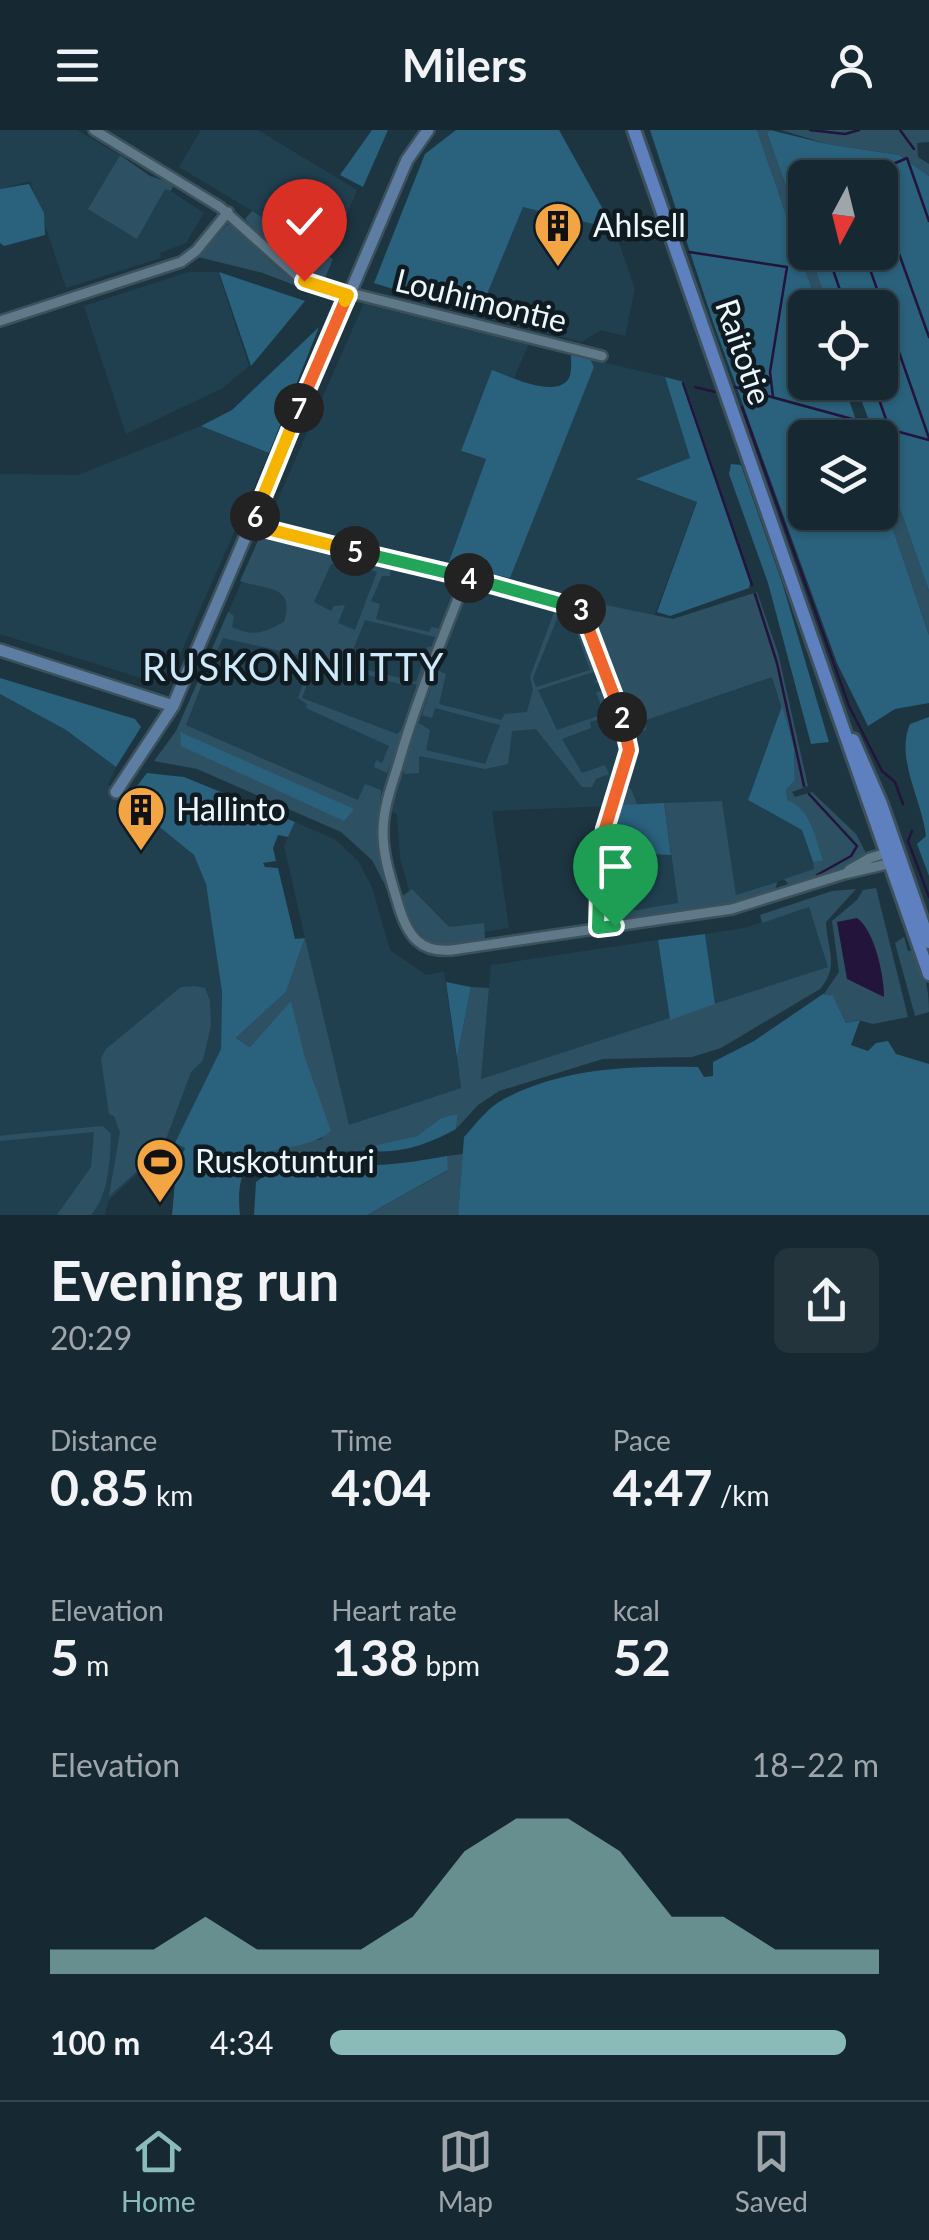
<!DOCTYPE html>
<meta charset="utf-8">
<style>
body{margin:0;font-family:Lato,sans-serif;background:#23343d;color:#f1f3f6;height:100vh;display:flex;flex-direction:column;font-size:38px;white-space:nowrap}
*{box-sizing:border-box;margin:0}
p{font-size:32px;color:#9ea6ab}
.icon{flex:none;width:55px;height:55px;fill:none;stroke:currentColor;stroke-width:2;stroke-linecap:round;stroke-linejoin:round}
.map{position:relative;height:1085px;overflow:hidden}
.side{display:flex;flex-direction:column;background:#162831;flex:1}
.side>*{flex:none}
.needle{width:65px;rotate:187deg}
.buttons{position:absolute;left:788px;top:30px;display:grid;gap:20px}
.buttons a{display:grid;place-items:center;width:110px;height:110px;border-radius:15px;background:#162831;box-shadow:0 2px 8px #0004,0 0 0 2px #35444d;font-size:50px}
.pin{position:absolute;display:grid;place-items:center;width:85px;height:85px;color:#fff;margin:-102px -42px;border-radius:50% 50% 50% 0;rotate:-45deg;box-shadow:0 0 10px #0007}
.pin .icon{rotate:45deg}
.km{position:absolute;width:50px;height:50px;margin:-25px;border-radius:50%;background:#222;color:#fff;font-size:28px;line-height:50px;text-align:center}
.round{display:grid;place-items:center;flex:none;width:105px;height:105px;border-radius:15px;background:#23343d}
.head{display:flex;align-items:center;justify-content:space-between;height:170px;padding:0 50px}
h1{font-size:55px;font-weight:700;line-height:75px}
.figures{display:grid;grid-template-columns:repeat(3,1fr);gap:15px;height:170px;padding:10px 50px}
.figures div{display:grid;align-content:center}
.figures b{font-size:50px;font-weight:700}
.figures small{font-size:28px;font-weight:400}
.figures p{font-size:28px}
.chart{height:280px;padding:20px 50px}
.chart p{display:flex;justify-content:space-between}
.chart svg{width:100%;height:180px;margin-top:10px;fill:#8bbbb9;opacity:.7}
ul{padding:0 50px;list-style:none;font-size:32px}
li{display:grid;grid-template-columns:160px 120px 1fr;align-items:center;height:75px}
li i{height:25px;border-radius:12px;background:#8bbbb9}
header{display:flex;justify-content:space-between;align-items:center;height:130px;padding:0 50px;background:#162831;font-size:45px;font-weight:700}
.menu{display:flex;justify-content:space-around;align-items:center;height:140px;border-top:2px solid #35444d;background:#162831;font-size:28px;color:#9ea6ab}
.menu a{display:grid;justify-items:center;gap:5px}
.menu .current{color:#8bbbb9}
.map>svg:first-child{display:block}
.built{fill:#204050}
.green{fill:#2d5163}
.forest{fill:#2a617c}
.water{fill:#22143b}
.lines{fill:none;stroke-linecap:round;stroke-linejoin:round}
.stream{stroke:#22143b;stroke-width:2.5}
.street-casing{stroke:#3b515b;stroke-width:14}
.secondary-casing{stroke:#3b515b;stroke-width:16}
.primary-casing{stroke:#3b515b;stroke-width:18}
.street{stroke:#5f7988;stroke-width:9}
.secondary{stroke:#5e7da3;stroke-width:11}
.primary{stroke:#5e80bf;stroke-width:12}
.split-1-casing{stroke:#fff;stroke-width:20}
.split-2-casing{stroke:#fff;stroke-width:20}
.split-3-casing{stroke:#fff;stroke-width:20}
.split-4-casing{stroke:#fff;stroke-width:20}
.split-5-casing{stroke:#fff;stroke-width:20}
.split-6-casing{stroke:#fff;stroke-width:20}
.split-7-casing{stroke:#fff;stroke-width:20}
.split-8-casing{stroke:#fff;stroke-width:20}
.split-9-casing{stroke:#fff;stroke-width:20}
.split-1{stroke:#22a559;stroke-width:12}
.split-2{stroke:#f0652b;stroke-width:12}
.split-3{stroke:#f0652b;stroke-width:12}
.split-4{stroke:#22a559;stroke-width:12}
.split-5{stroke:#22a559;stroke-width:12}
.split-6{stroke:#f5b400;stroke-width:12}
.split-7{stroke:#f5b400;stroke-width:12}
.split-8{stroke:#f0652b;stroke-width:12}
.split-9{stroke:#f5b400;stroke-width:12}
.labels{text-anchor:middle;stroke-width:9;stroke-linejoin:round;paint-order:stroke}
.poi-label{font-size:32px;fill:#ebf7fd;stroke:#101b21;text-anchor:start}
.street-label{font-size:32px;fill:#ebf7fd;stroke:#101b21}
.quarter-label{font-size:38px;letter-spacing:2.5px;fill:#cde9fa;stroke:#101b21}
</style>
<header><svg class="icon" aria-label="menu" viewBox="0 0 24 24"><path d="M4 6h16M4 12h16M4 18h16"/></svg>Milers<svg class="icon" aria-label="person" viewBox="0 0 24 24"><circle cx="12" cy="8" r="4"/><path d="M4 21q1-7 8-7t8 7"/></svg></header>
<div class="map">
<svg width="929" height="1085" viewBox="0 0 929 1085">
<rect width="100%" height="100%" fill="#1d3541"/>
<path class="built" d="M 0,0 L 77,0 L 120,25 L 88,79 L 166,58 L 204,83 L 186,113 L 160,123 L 161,128 L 66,158 L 30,51 L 0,59 Z
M 201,0 L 258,0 L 357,60 L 329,127 L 179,37 Z
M 523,76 L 614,99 L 635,159 L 625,206 L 601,200 L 581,212 L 478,186 Z
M 188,142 L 218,142 L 249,236 L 223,258 L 126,304 L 84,176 Z
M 364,173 L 529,213 L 514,248 L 492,241 L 461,322 L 486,329 L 448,433 L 551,339 L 594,237 L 590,229 L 665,247 L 690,328 L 637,350 L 697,371 L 653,489 L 772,546 L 782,576 L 748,670 L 802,700 L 815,739 L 736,765 L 722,671 L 492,681 L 509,798 L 455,806 L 414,779 L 400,728 L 397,684 L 380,678 L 383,666 L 358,670 L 186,595 L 206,545 L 202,542 Z
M 201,296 L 269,323 L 168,552 L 160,554 L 0,504 L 0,344 L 78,345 Z
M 0,564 L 66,600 L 116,637 L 108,655 L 194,725 L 206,754 L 222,862 L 221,919 L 176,1012 L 185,1017 L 176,1041 L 151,1031 L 108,1071 L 105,1085 L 0,1085 Z
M 295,692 L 336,710 L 358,731 L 372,757 L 390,820 L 426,845 L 444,842 L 461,958 L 348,996 L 284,716 Z
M 609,723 L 671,725 L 678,774 L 637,780 L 609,777 Z
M 809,777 L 829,837 L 715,874 L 705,804 L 744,798 Z
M 658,810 L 670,890 L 481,949 L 491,835 Z"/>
<path class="green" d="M 757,0 L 770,0 L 767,3 L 805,110 L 805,122 L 809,123 L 829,177 L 818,177 Z
M 781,0 L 929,0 L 929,12 L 917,13 L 918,27 L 929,34 L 929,46 L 899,25 L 827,14 Z
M 120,25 L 150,46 L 174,54 L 171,61 L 165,59 L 137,109 L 88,79 Z
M 252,81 L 333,129 L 323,153 L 285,131 L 245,89 Z
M 228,94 L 238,96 C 254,113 269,133 289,147 C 303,156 327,158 338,172 L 263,143 L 198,127 Z
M 880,322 L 929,461 L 929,505 L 880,361 Z
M 262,402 L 346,422 L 343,435 L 331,434 L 314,472 L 331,481 L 334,476 L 345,475 L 338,493 L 355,500 L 377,442 L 352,433 L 356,425 L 391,434 L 390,446 L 382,446 L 371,471 L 380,474 L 376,489 L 429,502 L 432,497 L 441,499 L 441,505 L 435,507 L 365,490 L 347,535 L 416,552 L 428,517 L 435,516 L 410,590 L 405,591 L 417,555 L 405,551 L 403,555 L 315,530 L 322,537 L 314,535 L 302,568 L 397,604 L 402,599 L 405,601 L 387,643 L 374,637 L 376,630 L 382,633 L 389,616 L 306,578 L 307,574 L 298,568 L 312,528 L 223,508 L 210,536 L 205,535 L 228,482 L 234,486 L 232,497 C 254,507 263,503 284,492 C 296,454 265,460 240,451 Z
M 757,462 L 778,523 L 808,656 L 792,662 L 795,667 L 812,662 L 856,704 L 866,723 L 840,740 L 790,756 L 784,749 L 814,739 L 813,732 L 823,731 L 788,671 L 786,660 L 795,650 L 794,617 L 772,547 L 646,590 L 646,600 L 637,603 L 631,599 L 586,478 L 601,474 L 673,489 Z
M 539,470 L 561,479 L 533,548 L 536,557 L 590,540 L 571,486 L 567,485 L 568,478 L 580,484 L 605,551 L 594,553 L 598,549 L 595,542 L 590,543 L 538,560 L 557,600 L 604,584 L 596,562 L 609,560 L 620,592 L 609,596 L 605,587 L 590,592 L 591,598 L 562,609 L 582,643 L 605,635 L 609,644 L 596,649 L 592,657 L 582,657 L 536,599 L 512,601 L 508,634 L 485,639 L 419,626 L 419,643 L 405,644 L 402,637 L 419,593 L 430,600 L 426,620 L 485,634 L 500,595 L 435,578 L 432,588 L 422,585 L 437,540 L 446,544 L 439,574 L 501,590 L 505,584 L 527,582 L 533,560 L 530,547 L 555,480 L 536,474 Z
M 202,542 L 206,544 L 186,595 L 358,670 L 365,654 L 381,660 L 378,707 L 387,759 L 372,730 L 341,702 L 197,639 L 154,631 L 176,601 Z
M 625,656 L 631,659 L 637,674 L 620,676 L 609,723 L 610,777 L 637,780 L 678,773 L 664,673 L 722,671 L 736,765 L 777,752 L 775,761 L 731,775 L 627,790 L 610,787 C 589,761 612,688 620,658 Z
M 876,758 L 908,887 L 873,894 L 858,890 L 846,893 L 833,867 L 824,864 L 839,842 L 832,791 L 857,770 L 863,760 Z
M 412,759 L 449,797 L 484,793 L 485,808 C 441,832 413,809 401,767 Z
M 856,759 L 826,792 C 827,820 840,835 820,859 L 721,918 L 692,927 L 603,929 L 499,961 L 478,975 L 456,999 L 458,985 L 441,988 L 417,1006 L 361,1021 L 284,1024 L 259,1032 L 243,1047 C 260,1016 289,1015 322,1009 L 291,872 L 250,917 L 236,908 L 286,862 L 305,808 L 349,995 L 461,958 L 457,928 L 471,857 L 489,858 L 481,949 L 828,837 L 809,777 L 762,793 L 760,785 L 832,761 Z
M 904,807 L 908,821 L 913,820 C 925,841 929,859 929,882 L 915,886 L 895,813 Z
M 195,856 L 205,858 L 210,871 L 211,895 L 203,930 L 191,942 L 159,1028 L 150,1030 L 109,1066 L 120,1002 L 114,986 L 109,984 L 101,928 L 106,919 L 181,857 Z
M 103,996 L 111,1004 C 110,1030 109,1065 91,1085 L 57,1085 L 91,1037 L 94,1002 L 0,1011 L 0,1006 L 6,1005 Z
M 463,1024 L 458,1085 L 367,1085 L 447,1041 L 447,1026 Z"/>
<path class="forest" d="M 372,0 L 388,0 L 363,57 L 340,45 Z
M 456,0 L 559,0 L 614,99 L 523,77 L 478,186 L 374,153 L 425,24 Z
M 650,0 L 757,0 L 818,177 L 805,178 L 805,252 L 843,253 L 862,307 L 805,308 L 805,382 L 880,382 L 880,361 L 929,505 L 929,573 L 895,579 L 868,596 L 837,533 L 714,195 Z
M 770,0 L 827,14 L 899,25 L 929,46 L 929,461 L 880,322 L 880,308 L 875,307 L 855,253 L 880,252 L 880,178 L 829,177 L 809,123 L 880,122 L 880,48 L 805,48 L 805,110 L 767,3 Z
M 29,54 L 44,83 L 45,105 L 4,116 L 0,113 L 0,59 Z
M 219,142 L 305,171 L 251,236 Z
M 319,197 L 269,323 L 201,296 L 232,280 Z
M 571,224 L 590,229 L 594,237 L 510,448 L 448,434 L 486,329 L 461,321 L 492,240 C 509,246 556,270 569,248 C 572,242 571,231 571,224 Z
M 665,247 L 684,252 L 751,450 L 749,458 L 670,486 L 657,482 L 697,372 L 636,349 L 690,328 Z
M 731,334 L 741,335 L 782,452 L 829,612 L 811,614 L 768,453 L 729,344 Z
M 0,548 L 135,589 L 141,597 L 116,637 L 66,600 L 0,564 Z
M 782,576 L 794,617 L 795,650 L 786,660 L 788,671 C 810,677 816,710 823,731 L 813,732 L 802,700 L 748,670 Z
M 929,587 L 929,746 L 917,714 L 926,706 C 922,670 895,628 910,594 Z
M 180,602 L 354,679 L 344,691 L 181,616 Z
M 147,643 L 184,647 L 295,692 L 288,707 L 278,705 L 273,718 L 276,731 L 263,733 L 265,737 L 278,738 L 295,809 L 305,808 L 286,862 L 236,908 L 250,917 L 291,871 L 305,928 L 331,1001 C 293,1032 231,999 240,1085 L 172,1085 L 176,1041 L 185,1018 L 175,1013 L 221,919 L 222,862 L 206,754 L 194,725 L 135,677 L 134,660 Z
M 664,673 L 671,725 L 609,723 L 620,675 Z
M 705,804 L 715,874 L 670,890 L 658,810 Z
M 446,852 L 471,857 L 457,928 Z
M 823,864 L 833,866 L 846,893 L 860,890 L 851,915 L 868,921 L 876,913 L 888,911 L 896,924 L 929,934 L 929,1085 L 458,1085 L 464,1007 C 476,994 488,977 504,969 C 564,937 632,936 698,937 L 704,947 L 713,946 L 713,932 L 754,911 Z
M 458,984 L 456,999 C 428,1015 392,1027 360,1019 L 417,1006 L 441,988 Z
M 447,1026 L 448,1040 L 367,1085 L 254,1085 L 256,1052 C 292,1024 335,1036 377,1035 C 401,1034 424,1030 447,1026 Z"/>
<path class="water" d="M 857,788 C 875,801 884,846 884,867 L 847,849 L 837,792 Z"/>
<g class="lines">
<path class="stream" d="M 810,0 L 845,4 L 859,0
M 900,0 L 914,19
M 861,48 L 907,28 L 929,91
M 880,71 L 929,207
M 689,122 L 787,137 L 770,242 L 773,267
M 827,122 L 846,178
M 864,122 L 929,308
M 873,252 L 889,298
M 683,253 L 752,455
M 695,257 L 715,262
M 735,257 L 929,310
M 742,277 L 849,576 L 882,641 L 895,652 L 903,674
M 755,464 L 777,533 L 804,656
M 809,664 L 857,716 L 851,726 L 817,745
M 912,701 L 908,711 L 929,767"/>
<g class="street-casing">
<path id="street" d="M 94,0 L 220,77 L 303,151 L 602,226
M 0,191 L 181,132 L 196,121 L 228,82
M 251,395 L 566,472 L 583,481 L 630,608 L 600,724 L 598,798
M 466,448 C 442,510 416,571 398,635 C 391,658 383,678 383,703 C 383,728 392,753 399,777 C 408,806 420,823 452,820 L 732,779 L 844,744 L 892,733
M 849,740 L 870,728 L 890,722"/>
</g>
<g class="secondary-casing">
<path id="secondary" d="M 0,520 L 173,576
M 116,662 L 173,576 L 407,30 L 428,0"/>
</g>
<g class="primary-casing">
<path id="primary" d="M 634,0 L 929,844
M 853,610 L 881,674 L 929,812"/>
</g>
<use href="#street" class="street"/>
<use href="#secondary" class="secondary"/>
<use href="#primary" class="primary"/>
</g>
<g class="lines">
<g class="split-1-casing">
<path id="split-1" d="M 605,699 L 600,724 L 598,798 L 615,796"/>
</g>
<g class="split-2-casing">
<path id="split-2" d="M 605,699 L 629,620 L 622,587"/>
</g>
<g class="split-3-casing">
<path id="split-3" d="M 581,479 L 622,587"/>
</g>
<g class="split-4-casing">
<path id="split-4" d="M 469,448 L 581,479"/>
</g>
<g class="split-5-casing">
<path id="split-5" d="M 355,421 L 469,448"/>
</g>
<g class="split-6-casing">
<path id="split-6" d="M 255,386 L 251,395 L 355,421"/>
</g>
<g class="split-7-casing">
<path id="split-7" d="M 255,386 L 299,278"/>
</g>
<g class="split-8-casing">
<path id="split-8" d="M 299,278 L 345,171"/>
</g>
<g class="split-9-casing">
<path id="split-9" d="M 304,151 L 348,165 L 345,171"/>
</g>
<use href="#split-1" class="split-1"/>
<use href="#split-2" class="split-2"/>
<use href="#split-3" class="split-3"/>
<use href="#split-4" class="split-4"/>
<use href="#split-5" class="split-5"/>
<use href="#split-6" class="split-6"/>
<use href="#split-7" class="split-7"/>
<use href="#split-8" class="split-8"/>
<use href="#split-9" class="split-9"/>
</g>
<defs>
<g id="building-pin" transform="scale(2.5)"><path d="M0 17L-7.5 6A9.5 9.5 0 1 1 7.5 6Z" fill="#f3a443" stroke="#101b21"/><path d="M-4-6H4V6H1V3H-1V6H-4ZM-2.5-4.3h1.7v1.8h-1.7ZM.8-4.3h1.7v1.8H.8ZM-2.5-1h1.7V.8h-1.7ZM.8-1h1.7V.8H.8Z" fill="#111"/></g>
<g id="stadium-pin" transform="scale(2.5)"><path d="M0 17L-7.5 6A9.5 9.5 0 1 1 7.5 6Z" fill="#f3a443" stroke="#101b21"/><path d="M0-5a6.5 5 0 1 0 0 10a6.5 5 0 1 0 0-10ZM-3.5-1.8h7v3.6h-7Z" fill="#111"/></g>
</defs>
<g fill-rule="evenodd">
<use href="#building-pin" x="558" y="96"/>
<use href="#building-pin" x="141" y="680"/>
<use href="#stadium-pin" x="160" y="1032"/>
</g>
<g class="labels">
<g class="poi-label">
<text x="593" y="107">Ahlsell</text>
<text x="176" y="691">Hallinto</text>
<text x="195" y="1043">Ruskotunturi</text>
</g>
<g class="street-label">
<text transform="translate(481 171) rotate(14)" y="11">Louhimontie</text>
<text transform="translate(743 222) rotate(71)" y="11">Raitotie</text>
</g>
<g class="quarter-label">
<text x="294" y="551">RUSKONNIITTY</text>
</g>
</g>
</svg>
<div class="buttons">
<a><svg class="needle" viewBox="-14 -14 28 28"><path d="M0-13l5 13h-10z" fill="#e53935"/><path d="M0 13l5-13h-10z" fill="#9ea6ab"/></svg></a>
<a><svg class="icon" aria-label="locate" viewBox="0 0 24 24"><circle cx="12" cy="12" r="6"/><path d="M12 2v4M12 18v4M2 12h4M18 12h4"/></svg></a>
<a><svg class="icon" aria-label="layers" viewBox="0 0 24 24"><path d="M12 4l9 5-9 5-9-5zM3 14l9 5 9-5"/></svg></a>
</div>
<div class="pin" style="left:615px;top:796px;background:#1e9e55"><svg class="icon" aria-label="arrive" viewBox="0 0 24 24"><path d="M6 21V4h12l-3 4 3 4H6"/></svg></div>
<div class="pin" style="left:304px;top:151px;background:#d93025"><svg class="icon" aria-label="check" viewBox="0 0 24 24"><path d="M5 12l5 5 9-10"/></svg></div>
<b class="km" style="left:622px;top:587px">2</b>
<b class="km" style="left:581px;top:479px">3</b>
<b class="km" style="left:469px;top:448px">4</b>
<b class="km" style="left:355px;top:421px">5</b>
<b class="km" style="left:255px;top:386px">6</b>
<b class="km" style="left:299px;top:278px">7</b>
</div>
<section class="side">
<div class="head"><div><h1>Evening run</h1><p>20:29</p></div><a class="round"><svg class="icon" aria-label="share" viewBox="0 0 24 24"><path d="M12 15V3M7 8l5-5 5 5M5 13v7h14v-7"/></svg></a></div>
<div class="figures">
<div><p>Distance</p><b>0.85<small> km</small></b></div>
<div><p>Time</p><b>4:04</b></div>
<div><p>Pace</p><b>4:47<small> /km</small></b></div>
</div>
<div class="figures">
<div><p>Elevation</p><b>5<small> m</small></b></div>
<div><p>Heart rate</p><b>138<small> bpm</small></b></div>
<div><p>kcal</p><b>52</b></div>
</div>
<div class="chart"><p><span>Elevation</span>18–22 m</p>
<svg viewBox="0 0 160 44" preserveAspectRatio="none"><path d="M0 44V38L10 38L20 38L30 30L40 38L50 38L60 38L70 30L80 14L90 6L100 6L110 14L120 30L130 30L140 38L150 38L160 38V44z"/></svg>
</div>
<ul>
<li><b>100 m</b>4:34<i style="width:94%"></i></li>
</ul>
</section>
<nav class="menu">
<a class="current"><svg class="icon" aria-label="home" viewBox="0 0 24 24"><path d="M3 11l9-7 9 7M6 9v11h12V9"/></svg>Home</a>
<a><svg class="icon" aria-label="map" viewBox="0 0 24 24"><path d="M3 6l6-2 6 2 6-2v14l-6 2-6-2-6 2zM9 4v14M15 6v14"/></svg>Map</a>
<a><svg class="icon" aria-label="saved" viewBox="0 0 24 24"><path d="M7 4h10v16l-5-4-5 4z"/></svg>Saved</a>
</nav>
